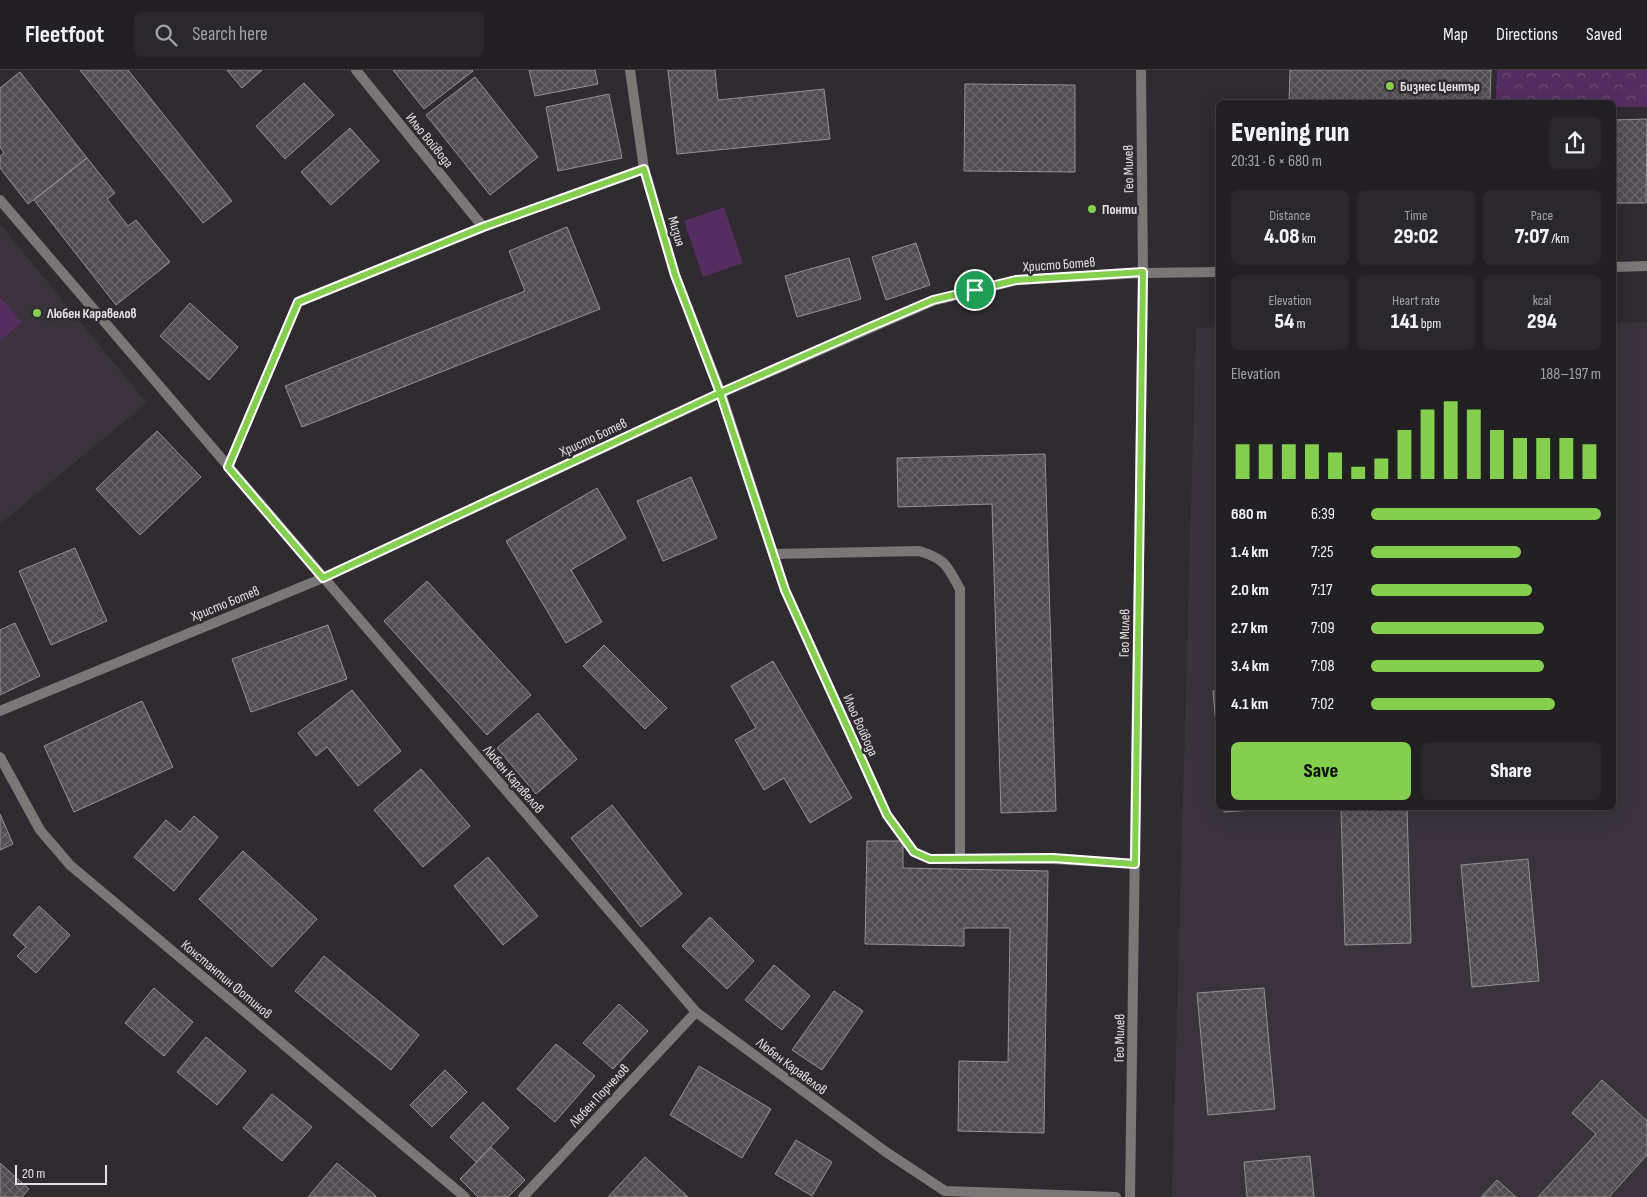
<!DOCTYPE html>
<meta charset="utf-8">
<style>
body{margin:0;font-family:"Sofia Sans Condensed",sans-serif;background:#2b282c;color:#f1f3f6;height:100vh;display:flex;flex-direction:column;font-size:19px;white-space:nowrap}
*{box-sizing:border-box;margin:0}
p{font-size:16px;color:#a3a3a6}
.icon{flex:none;width:28px;height:28px;fill:none;stroke:currentColor;stroke-width:2;stroke-linecap:round;stroke-linejoin:round}
.map{position:relative;flex:1;overflow:hidden}
.drawer{position:absolute;left:1216px;top:30px;width:400px;height:710px;display:flex;flex-direction:column;background:#232024;border-radius:8px;box-shadow:0 5px 20px #0002,0 0 0 1px #403e41}
.drawer>*{flex:none}
.scale{position:absolute;left:15px;bottom:12px;width:92px;box-sizing:border-box;padding-left:5px;border:2px solid #e4e1e5;border-top:0;font-size:14px;line-height:18px;white-space:nowrap;color:#e4e1e5;-webkit-text-stroke:4px #2f2b30;paint-order:stroke}
.pin{position:absolute;display:grid;place-items:center;width:42px;height:42px;color:#fff;margin:-21px;border:2px solid #fff;border-radius:50%;box-shadow:0 1px 5px #0007}
.round{display:grid;place-items:center;flex:none;width:52px;height:52px;border-radius:8px;background:#2b282c}
.head{display:flex;align-items:center;justify-content:space-between;height:85px;padding:0 15px}
h1{font-size:28px;font-weight:800;line-height:38px}
.figures{display:grid;grid-template-columns:repeat(3,1fr);gap:8px;height:85px;padding:5px 15px}
.figures div{display:grid;align-content:center;border-radius:8px;background:#2b282c;text-align:center}
.figures b{font-size:21px;font-weight:800}
.figures small{font-size:14px;font-weight:400}
.figures p{font-size:14px}
.chart{height:140px;padding:10px 15px}
.chart p{display:flex;justify-content:space-between}
.chart svg{width:100%;height:90px;margin-top:5px;stroke:#84d04e;stroke-width:6}
.action{display:flex;gap:10px;margin-top:auto;padding:10px 15px}
.action a{flex:1;height:58px;border-radius:8px;background:#84d04e;color:#111;font-size:20px;font-weight:800;line-height:58px;text-align:center}
.action a+a{background:#2b282c;color:#f1f3f6}
ul{padding:0 15px;list-style:none;font-size:16px}
li{display:grid;grid-template-columns:80px 60px 1fr;align-items:center;height:38px}
li i{height:12px;border-radius:6px;background:#84d04e}
header{display:flex;align-items:center;gap:30px;box-sizing:border-box;height:70px;padding:0 25px;background:#232024;border-bottom:1px solid #403e41}
header strong{font-size:24px}
nav{display:flex;gap:28px;margin-inline-start:auto;font-size:18px}
.search{width:350px;height:45px;background:#2b282c;display:flex;align-items:center;gap:12px;box-sizing:border-box;padding:0 18px;border-radius:8px;color:#a3a3a6;font-size:19px}
.map>svg:first-child{display:block}
.built{fill:#3a333c}
.forest{fill:url(#forest-crowns)}
.park{fill:#552d61}
.building{fill:url(#building-cross-hatch);stroke:#959097}
.lines{fill:none;stroke-linecap:round;stroke-linejoin:round}
.service{stroke:#7b7776;stroke-width:10}
.minor{stroke:#7b7776;stroke-width:10}
.route-casing{stroke:#fff;stroke-width:10}
.route{stroke:#84d04e;stroke-width:6}
.poi-dot{fill:#84d04e;stroke:#2f2b30;stroke-width:2}
.labels{text-anchor:middle;stroke-width:5;stroke-linejoin:round;paint-order:stroke}
.poi-label{font-size:14px;font-weight:bold;fill:#e4e1e5;stroke:#2f2b30;text-anchor:start}
.street-label{font-size:14px;fill:#e4e1e5;stroke:#2f2b30}
</style>
<header>
<strong>Fleetfoot</strong>
<div class="search"><svg class="icon" aria-label="search" viewBox="0 0 24 24"><circle cx="10" cy="10" r="6"/><path d="M15 15l6 6"/></svg>Search here</div>
<nav><a>Map</a><a>Directions</a><a>Saved</a></nav>
</header>
<div class="map">
<svg width="1647" height="1127" viewBox="0 0 1647 1127">
<defs>
<pattern id="forest-crowns" width="20" height="18" patternUnits="userSpaceOnUse" patternTransform="scale(1.25)"><rect width="20" height="18" fill="#552d61"/><path d="M2 6a3 3 0 1 1 6 0M12 15a3 3 0 1 1 6 0" fill="none" stroke="#6d4b78"/></pattern>
<pattern id="building-cross-hatch" width="8" height="8" patternUnits="userSpaceOnUse" patternTransform="scale(1.25)"><rect width="8" height="8" fill="#514c52"/><path d="M0 0l8 8M0 8l8-8" fill="none" stroke="#6a666b"/></pattern>
</defs>
<rect width="100%" height="100%" fill="#2f2b30"/>
<path class="built" d="M 0,154 L 147,333 L 0,454 Z
M 1647,252 L 1647,1127 L 1172,1127 L 1196,258 L 1219,257 L 1219,738 L 1614,738 L 1614,253 Z"/>
<path class="forest" d="M 1497,0 L 1647,0 L 1647,37 L 1614,37 L 1614,32 L 1496,32 Z"/>
<path class="park" d="M 724,137 L 743,193 L 703,207 L 684,151 Z
M 0,227 L 22,252 L 0,271 Z"/>
<path class="building" d="M 80,0 L 128,0 L 232,131 L 203,153 Z
M 227,0 L 262,0 L 242,18 Z
M 393,0 L 472,0 L 473,1 L 424,39 Z
M 529,0 L 595,0 L 598,14 L 535,26 Z
M 668,0 L 715,0 L 718,30 L 824,19 L 830,69 L 677,84 Z
M 1290,0 L 1491,0 L 1490,32 L 1289,32 Z
M 20,2 L 87,88 L 28,134 L 0,98 L 0,86 L 4,83 L 0,77 L 0,18 Z
M 475,7 L 538,87 L 490,125 L 426,45 Z
M 304,13 L 334,45 L 285,89 L 256,56 Z
M 965,14 L 1075,15 L 1075,102 L 964,101 Z
M 609,24 L 622,88 L 558,101 L 546,37 Z
M 1647,49 L 1646,133 L 1614,133 L 1614,50 Z
M 350,58 L 379,91 L 331,135 L 301,102 Z
M 87,88 L 115,123 L 107,129 L 128,156 L 136,150 L 170,192 L 116,235 L 34,130 Z
M 567,157 L 600,239 L 302,357 L 285,316 L 525,221 L 509,181 Z
M 916,173 L 930,215 L 886,230 L 872,187 Z
M 849,188 L 861,229 L 797,247 L 785,206 Z
M 190,233 L 238,277 L 209,310 L 160,266 Z
M 157,361 L 201,407 L 140,465 L 96,419 Z
M 1045,384 L 1056,741 L 1001,743 L 992,434 L 898,437 L 897,388 Z
M 691,407 L 717,468 L 663,491 L 637,431 Z
M 597,418 L 626,468 L 571,500 L 602,552 L 566,573 L 506,471 Z
M 75,478 L 107,551 L 51,575 L 19,501 Z
M 427,511 L 531,625 L 487,665 L 384,551 Z
M 15,553 L 40,606 L 0,625 L 0,560 Z
M 328,555 L 347,609 L 251,642 L 232,589 Z
M 604,575 L 667,638 L 645,659 L 583,596 Z
M 773,591 L 852,728 L 810,753 L 784,708 L 764,720 L 735,670 L 756,658 L 731,616 Z
M 352,620 L 401,681 L 358,716 L 327,677 L 316,686 L 298,663 Z
M 1219,620 L 1219,688 L 1213,621 Z
M 142,631 L 173,697 L 74,742 L 44,676 Z
M 538,643 L 577,689 L 536,724 L 497,678 Z
M 421,699 L 470,756 L 423,797 L 374,740 Z
M 612,735 L 682,824 L 641,857 L 571,768 Z
M 1223,738 L 1283,738 L 1224,742 Z
M 1341,738 L 1407,738 L 1411,873 L 1345,875 Z
M 0,744 L 13,774 L 0,780 Z
M 194,746 L 218,767 L 174,821 L 134,787 L 166,750 L 180,762 Z
M 867,771 L 903,771 L 903,798 L 1048,801 L 1044,1063 L 958,1061 L 959,991 L 1008,992 L 1010,858 L 964,858 L 964,876 L 865,874 Z
M 243,781 L 317,849 L 272,897 L 199,829 Z
M 488,787 L 538,846 L 503,875 L 454,816 Z
M 1528,789 L 1539,911 L 1472,917 L 1461,795 Z
M 39,836 L 70,865 L 36,903 L 17,886 L 26,877 L 13,865 Z
M 710,847 L 754,891 L 727,919 L 682,876 Z
M 324,886 L 419,965 L 391,1000 L 295,921 Z
M 774,895 L 810,926 L 782,960 L 745,930 Z
M 154,918 L 193,952 L 164,986 L 125,953 Z
M 1264,918 L 1275,1039 L 1208,1045 L 1197,923 Z
M 834,921 L 863,941 L 822,1000 L 792,980 Z
M 619,934 L 648,961 L 613,999 L 583,973 Z
M 206,967 L 246,1001 L 217,1035 L 177,1002 Z
M 556,974 L 595,1006 L 555,1052 L 517,1019 Z
M 699,996 L 771,1039 L 742,1088 L 670,1045 Z
M 445,1000 L 467,1022 L 432,1057 L 410,1035 Z
M 1602,1010 L 1647,1051 L 1647,1085 L 1609,1127 L 1538,1127 L 1596,1064 L 1572,1043 Z
M 272,1024 L 312,1057 L 282,1091 L 243,1058 Z
M 483,1032 L 509,1058 L 476,1092 L 450,1067 Z
M 796,1070 L 832,1092 L 812,1126 L 775,1104 Z
M 491,1077 L 525,1110 L 508,1127 L 478,1127 L 460,1109 Z
M 1310,1086 L 1314,1127 L 1247,1127 L 1244,1092 Z
M 645,1087 L 688,1127 L 608,1127 Z
M 0,1093 L 29,1119 L 22,1127 L 0,1127 Z
M 337,1093 L 376,1126 L 376,1127 L 308,1127 Z
M 1497,1110 L 1516,1127 L 1481,1127 Z"/>
<g class="lines">
<path class="service" d="M 773,484 L 919,481 C 946,489 947,496 960,519 L 960,789"/>
<path class="minor" d="M 356,0 L 483,157
M 630,0 L 644,99 L 675,205 L 721,323 L 785,520 L 887,745 L 914,782 L 930,789 L 1053,789 L 1135,794
M 0,130 L 696,942 L 886,1082 L 945,1121 L 1116,1127
M 1614,197 L 1647,196
M 228,397 L 298,232 L 483,157 L 644,99
M 0,641 L 323,508 L 721,323 L 933,231 L 1017,210 L 1143,203 L 1219,202
M 0,687 L 40,760 L 70,795 L 465,1127
M 523,1127 L 696,942
M 1130,1127 L 1143,203 L 1141,0"/>
</g>
<g class="lines">
<g class="route-casing">
<path id="route" d="M 975,220 L 933,230 L 870,257 L 720,323 L 323,508 L 228,397 L 298,232 L 483,157 L 644,99 L 675,205 L 720,323 L 785,520 L 887,745 L 914,782 L 930,789 L 1053,788 L 1135,794 L 1143,202 L 1016,210 L 975,220"/>
</g>
<use href="#route" class="route"/>
</g>
<g class="poi-dot">
<circle cx="1390" cy="16" r="5"/>
<circle cx="1092" cy="139" r="5"/>
<circle cx="37" cy="243" r="5"/>
</g>
<g class="labels">
<g class="poi-label">
<text x="1400" y="21">Бизнес Център</text>
<text x="1102" y="144">Понти</text>
<text x="47" y="248">Любен Каравелов</text>
</g>
<g class="street-label">
<text transform="translate(430 70) rotate(51)" y="5">Ильо Войвода</text>
<text transform="translate(1128 99) rotate(-91)" y="5">Гео Милев</text>
<text transform="translate(677 161) rotate(74)" y="5">Мизия</text>
<text transform="translate(1059 194) rotate(-4)" y="5">Христо Ботев</text>
<text transform="translate(593 367) rotate(-25)" y="5">Христо Ботев</text>
<text transform="translate(225 533) rotate(-22)" y="5">Христо Ботев</text>
<text transform="translate(1124 563) rotate(-89)" y="5">Гео Милев</text>
<text transform="translate(861 655) rotate(66)" y="5">Ильо Войвода</text>
<text transform="translate(514 709) rotate(49)" y="5">Любен Каравелов</text>
<text transform="translate(227 909) rotate(40)" y="5">Константин Фотинов</text>
<text transform="translate(1119 968) rotate(-89)" y="5">Гео Милев</text>
<text transform="translate(792 996) rotate(37)" y="5">Любен Каравелов</text>
<text transform="translate(599 1025) rotate(-47)" y="5">Любен Порчелов</text>
</g>
</g>
</svg>
<div class="scale">20 m</div>
<div class="pin" style="left:975px;top:220px;background:#1e9e55"><svg class="icon" aria-label="arrive" viewBox="0 0 24 24"><path d="M6 21V4h12l-3 4 3 4H6"/></svg></div>
<section class="drawer">
<div class="head"><div><h1>Evening run</h1><p>20:31 · 6 × 680 m</p></div><a class="round"><svg class="icon" aria-label="share" viewBox="0 0 24 24"><path d="M12 15V3M7 8l5-5 5 5M5 13v7h14v-7"/></svg></a></div>
<div class="figures">
<div><p>Distance</p><b>4.08<small> km</small></b></div>
<div><p>Time</p><b>29:02</b></div>
<div><p>Pace</p><b>7:07<small> /km</small></b></div>
</div>
<div class="figures">
<div><p>Elevation</p><b>54<small> m</small></b></div>
<div><p>Heart rate</p><b>141<small> bpm</small></b></div>
<div><p>kcal</p><b>294</b></div>
</div>
<div class="chart"><p><span>Elevation</span>188–197 m</p>
<svg viewBox="0 0 160 44" preserveAspectRatio="none"><path d="M5 44V27M15 44V27M25 44V27M35 44V27M45 44V31M55 44V38M65 44V34M75 44V20M85 44V10M95 44V6M105 44V10M115 44V20M125 44V24M135 44V24M145 44V24M155 44V27"/></svg>
</div>
<ul>
<li><b>680 m</b>6:39<i style="width:100%"></i></li>
<li><b>1.4 km</b>7:25<i style="width:65%"></i></li>
<li><b>2.0 km</b>7:17<i style="width:70%"></i></li>
<li><b>2.7 km</b>7:09<i style="width:75%"></i></li>
<li><b>3.4 km</b>7:08<i style="width:75%"></i></li>
<li><b>4.1 km</b>7:02<i style="width:80%"></i></li>
</ul>
<div class="action"><a>Save</a><a>Share</a></div>
</section>
</div>
